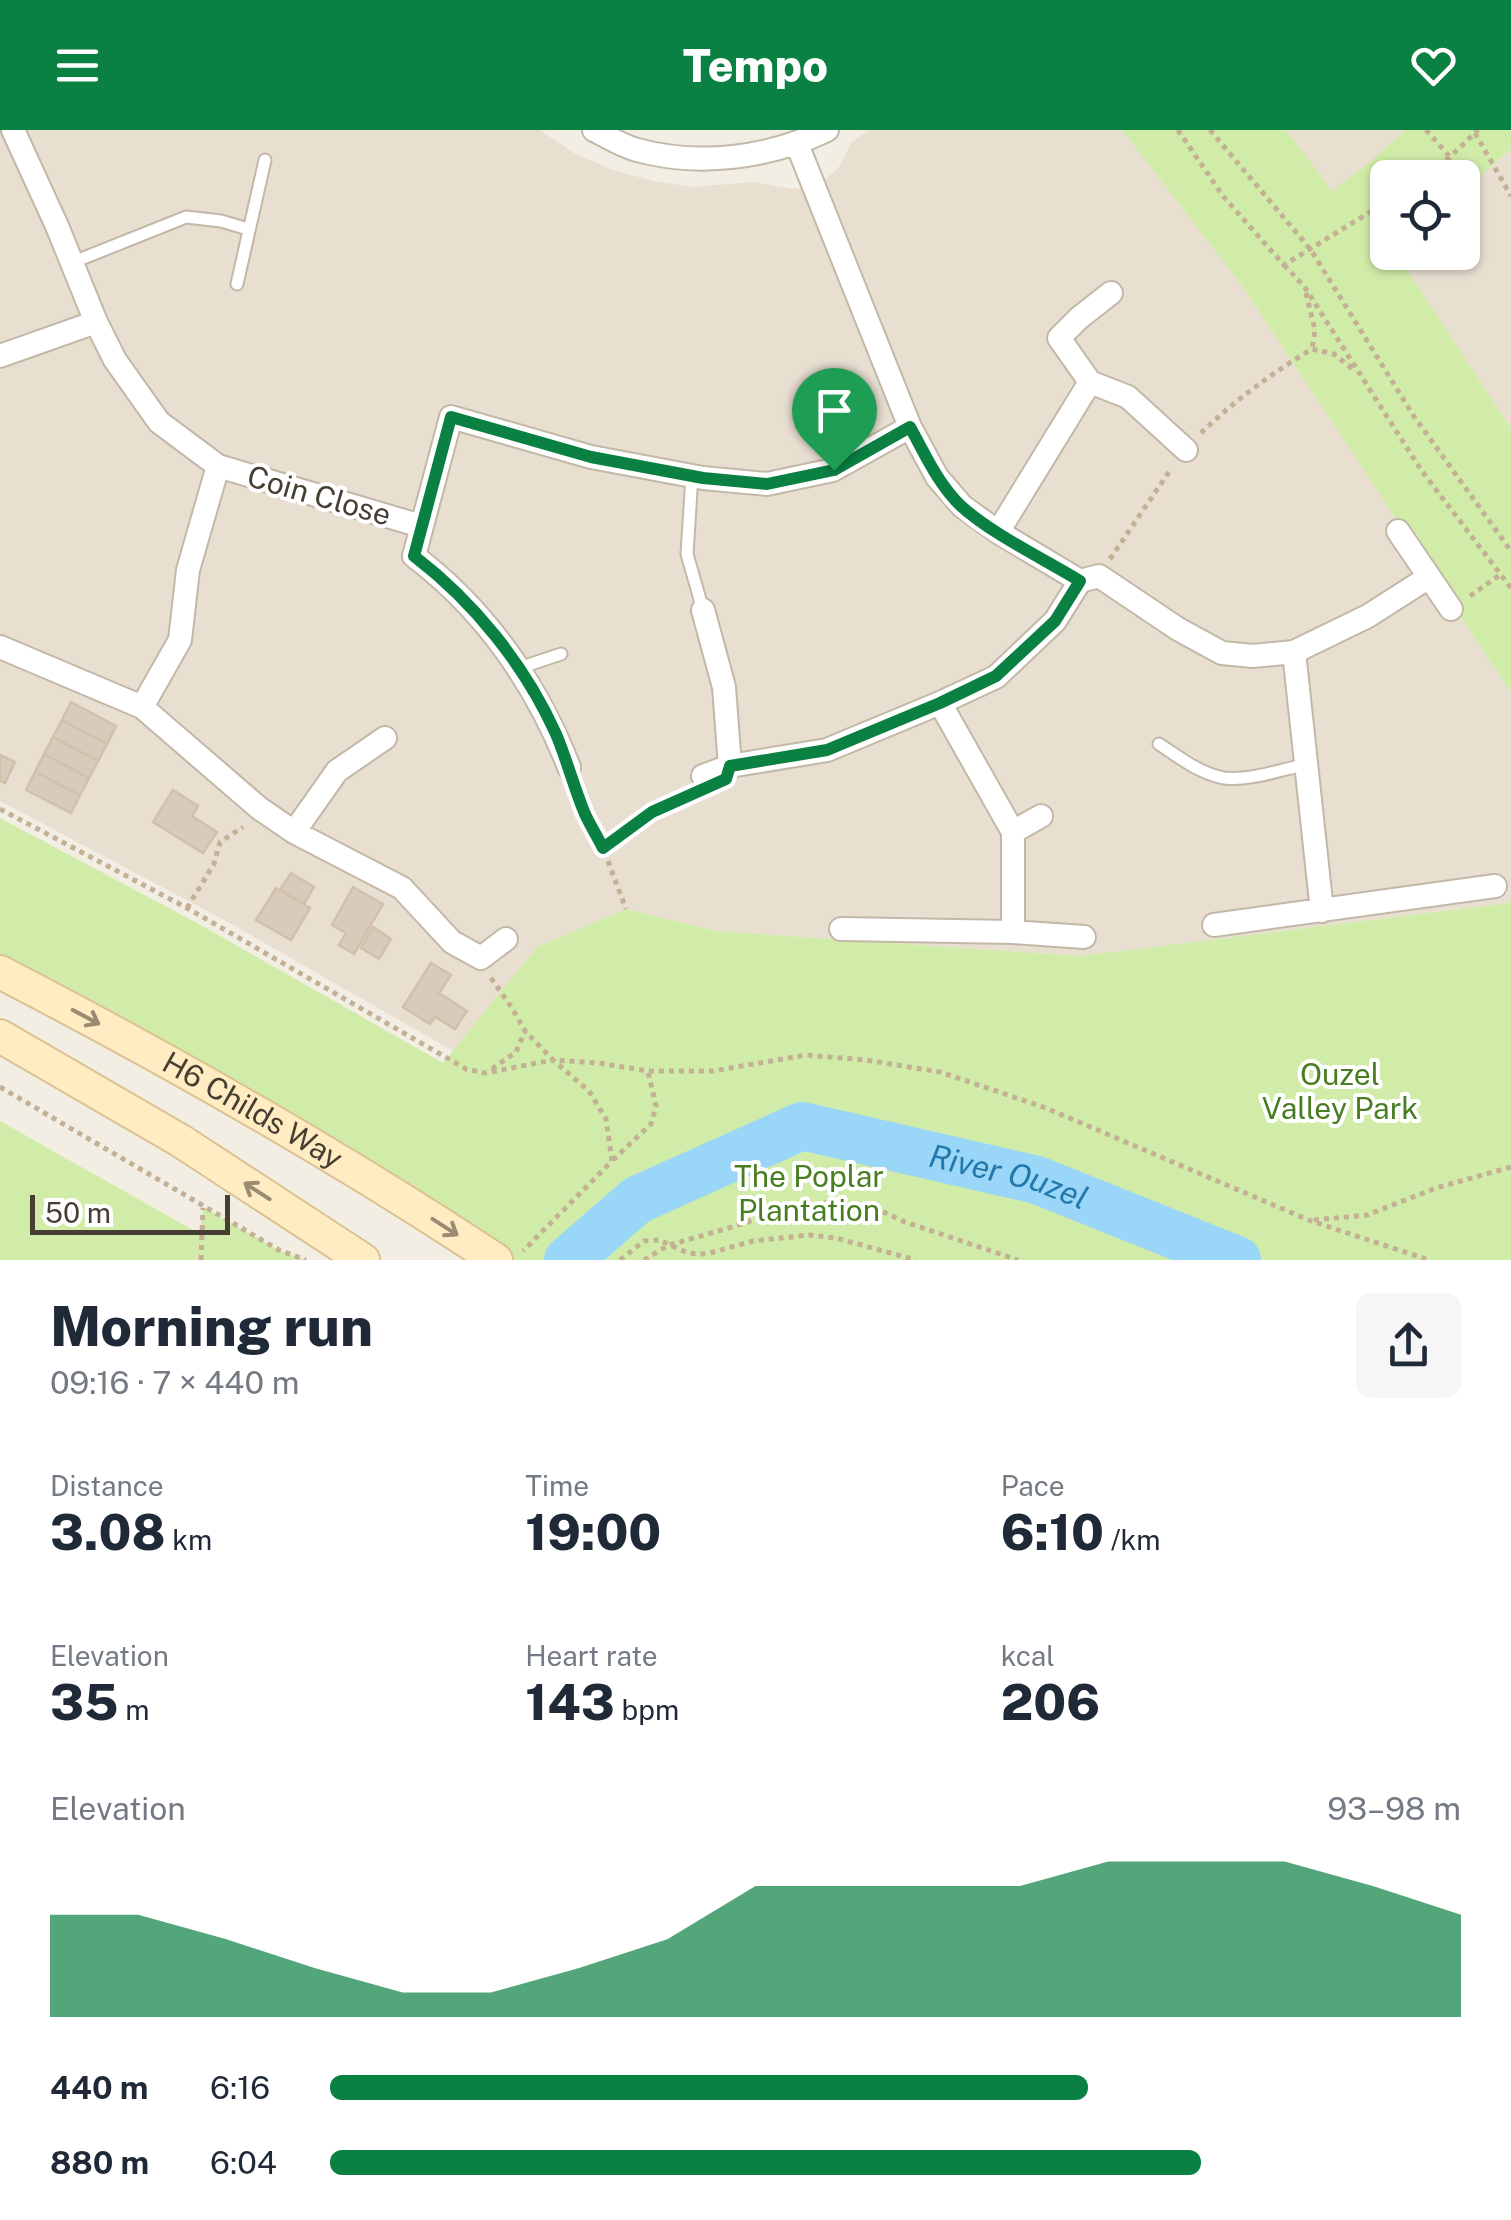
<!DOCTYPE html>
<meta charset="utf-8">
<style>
body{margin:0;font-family:"Public Sans",sans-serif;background:#f6f6f7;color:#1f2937;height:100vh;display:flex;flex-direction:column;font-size:38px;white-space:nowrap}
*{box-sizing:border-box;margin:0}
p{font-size:32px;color:#747a83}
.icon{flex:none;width:55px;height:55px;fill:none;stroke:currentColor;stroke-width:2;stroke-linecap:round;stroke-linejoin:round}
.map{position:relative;height:1130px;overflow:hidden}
.sheet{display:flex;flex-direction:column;background:#fff;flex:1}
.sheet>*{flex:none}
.fabs{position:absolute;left:1370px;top:30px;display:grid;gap:20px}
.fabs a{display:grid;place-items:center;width:110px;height:110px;border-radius:15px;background:#fff;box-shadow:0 2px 8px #0004;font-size:50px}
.scale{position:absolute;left:30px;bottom:25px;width:200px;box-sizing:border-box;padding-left:10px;border:5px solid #463d33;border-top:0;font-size:28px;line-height:35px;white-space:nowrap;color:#463d33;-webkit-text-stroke:8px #fff;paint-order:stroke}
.pin{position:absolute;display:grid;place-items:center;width:85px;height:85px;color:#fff;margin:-102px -42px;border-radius:50% 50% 50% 0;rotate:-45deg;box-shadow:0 0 10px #0007}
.pin .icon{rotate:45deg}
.round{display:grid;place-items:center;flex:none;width:105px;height:105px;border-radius:15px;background:#f6f6f7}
.head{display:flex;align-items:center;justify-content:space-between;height:170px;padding:0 50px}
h1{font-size:55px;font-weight:800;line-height:75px}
.figures{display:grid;grid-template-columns:repeat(3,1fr);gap:15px;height:170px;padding:10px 50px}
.figures div{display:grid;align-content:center}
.figures b{font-size:50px;font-weight:800}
.figures small{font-size:28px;font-weight:400}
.figures p{font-size:28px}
.chart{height:280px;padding:20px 50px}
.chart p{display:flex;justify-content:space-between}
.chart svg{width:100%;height:180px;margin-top:10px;fill:#0b8043;opacity:.7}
ul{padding:0 50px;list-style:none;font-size:32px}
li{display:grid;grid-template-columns:160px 120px 1fr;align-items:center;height:75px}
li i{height:25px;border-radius:12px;background:#0b8043}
header{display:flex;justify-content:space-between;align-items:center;height:130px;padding:0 50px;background:#0b8043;color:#fff;font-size:45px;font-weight:800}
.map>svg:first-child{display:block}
.residential{fill:#e8dfd1}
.green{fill:#d1eca8}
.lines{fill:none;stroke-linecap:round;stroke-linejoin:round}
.river{stroke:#99d6f7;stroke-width:48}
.building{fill:#d9cbbb;stroke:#d1c0aa;stroke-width:2.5}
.lane-casing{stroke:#c3b8a8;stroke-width:15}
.street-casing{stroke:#c3b8a8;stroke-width:26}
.secondary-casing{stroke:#dbc290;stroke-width:36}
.path{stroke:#c3b095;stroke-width:5;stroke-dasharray:5 5;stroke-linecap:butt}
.lane{stroke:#fff;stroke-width:11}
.street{stroke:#fff;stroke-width:22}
.secondary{stroke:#ffecc2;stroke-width:32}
.oneway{stroke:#998c73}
.route-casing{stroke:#fff;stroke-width:20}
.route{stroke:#0b8043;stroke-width:12}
.labels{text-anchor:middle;stroke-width:8;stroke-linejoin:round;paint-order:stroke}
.street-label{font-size:30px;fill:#463d33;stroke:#fff}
.park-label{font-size:30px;fill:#497d21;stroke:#fff}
.water-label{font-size:32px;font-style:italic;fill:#2178aa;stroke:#fff}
</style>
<header><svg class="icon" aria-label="menu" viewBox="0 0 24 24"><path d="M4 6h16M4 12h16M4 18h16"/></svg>Tempo<svg class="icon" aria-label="heart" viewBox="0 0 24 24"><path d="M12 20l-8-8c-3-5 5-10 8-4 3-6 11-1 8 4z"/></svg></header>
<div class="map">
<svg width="1511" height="1130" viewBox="0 0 1511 1130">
<rect width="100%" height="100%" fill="#f3eee3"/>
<path class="residential" d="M 0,0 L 540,0 L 574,23 L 613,40 L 654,51 L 693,57 L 753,52 L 792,59 L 808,58 L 827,48 L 839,37 L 851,13 L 869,0 L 1122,0 L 1243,157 L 1511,563 L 1511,768 L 1508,773 L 1080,826 L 716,801 L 626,779 L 537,817 L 453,921 L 226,791 L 0,671 Z
M 1286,0 L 1406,0 L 1372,31 L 1332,62 Z
M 1511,19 L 1511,298 L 1396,123 L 1462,122 L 1463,61 Z"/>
<path class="green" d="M 1122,0 L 1286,0 L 1332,61 L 1371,31 L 1406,0 L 1511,0 L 1511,19 L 1463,61 L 1462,48 L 1388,48 L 1388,122 L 1396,123 L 1511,298 L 1511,563 L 1243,157 Z
M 0,688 L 197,793 L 443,933 L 537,817 L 626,779 L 716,801 L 1080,826 L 1508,773 L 1511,768 L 1511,1130 L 497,1130 L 0,842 Z
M 0,991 L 200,1104 L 203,1077 L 279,1120 L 306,1130 L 0,1130 Z"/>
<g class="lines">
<path class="river" id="s1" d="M 568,1130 L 637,1070 L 802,996 L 1037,1050 L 1237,1130"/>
</g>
<path class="building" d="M 71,572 L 116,596 L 107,614 L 62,590 Z
M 62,590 L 107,614 L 98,631 L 53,607 Z
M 53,607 L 98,631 L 89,648 L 44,624 Z
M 44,624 L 89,648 L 80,665 L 35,642 Z
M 0,625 L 15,632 L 5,653 L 0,651 Z
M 35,642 L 80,665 L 71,683 L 26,660 Z
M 173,660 L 198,676 L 192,686 L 217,702 L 203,723 L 153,692 Z
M 291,743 L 314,757 L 304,774 L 280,760 Z
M 353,757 L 383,774 L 354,824 L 339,815 L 346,803 L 332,795 Z
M 276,758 L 310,778 L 291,810 L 256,790 Z
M 373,797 L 391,809 L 379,829 L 361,818 Z
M 431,833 L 451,845 L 439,863 L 467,881 L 455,899 L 435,887 L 430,894 L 403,877 Z"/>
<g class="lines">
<g class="lane-casing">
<path id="lane" d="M 71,133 L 186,87 L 221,91 L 248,99
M 237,154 L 265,30
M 692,345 L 687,424 L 703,480
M 519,538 L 561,524
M 1159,614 C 1179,627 1200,644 1224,648 C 1250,651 1279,640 1304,635"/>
</g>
<g class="street-casing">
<path id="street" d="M 13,0 L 57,96 L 96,192 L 115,230 L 159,292 L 218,336 L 421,396
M 594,0 C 608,7 622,16 637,20 C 700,37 768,28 827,0
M 797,14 L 910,297 L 937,347 L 962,376 L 998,402 L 1080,451 L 1099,446 L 1178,499 L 1222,523 L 1253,526 L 1294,522 L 1368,486 L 1429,447
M 0,226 L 96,192
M 1090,252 L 1128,267 L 1186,320
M 1398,401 L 1451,479
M 998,402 L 1090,252 L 1059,208 L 1079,188 L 1111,163
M 703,480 L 724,557 L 730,636 L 827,620 L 940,573 L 996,547 L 1055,491 L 1080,451
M 0,517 L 142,577 L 259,678 L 294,702 L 402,758 L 452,812 L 481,828 L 506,809
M 1294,522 L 1322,781
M 940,573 L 1013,702 L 1041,686
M 142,577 L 180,510 L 188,440 L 218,336
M 569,637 C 536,554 485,480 414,426 L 451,287 L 591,327 L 703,348 L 767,354 L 833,340 L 910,297
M 703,646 L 730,636
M 294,702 L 337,641 L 385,608
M 1013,702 L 1013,802 L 1084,807
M 1214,795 L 1495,756
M 841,799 L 1013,802"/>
</g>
<g class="secondary-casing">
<g id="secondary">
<path id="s2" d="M 0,842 C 170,930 337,1025 496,1130"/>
<path d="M 0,906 L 181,1011 L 363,1130"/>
</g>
</g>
<path class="path" d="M 1178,0 L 1223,66 L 1284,135 L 1388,71
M 1210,0 L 1311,120 L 1413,285 L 1511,421
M 1426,0 L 1450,27
M 1475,3 L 1511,66
M 1422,48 L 1450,27 L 1478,0
M 1284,135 L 1304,156 L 1421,340 L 1511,458
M 1306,163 L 1315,200 L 1312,219
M 1201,303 C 1234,271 1272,243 1312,219 L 1334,224 L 1355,241
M 1110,429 L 1171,339
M 1470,466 L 1501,444
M 576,658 L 585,685 L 603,718 L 626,779
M 0,679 L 187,778 L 466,939 L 485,943 L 553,930 L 589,961 L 606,989 L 612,1031 L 523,1121
M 603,718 L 652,682 L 690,665
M 187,778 L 214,734 L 220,712 L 243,697
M 491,848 L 512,878 L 525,901 L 553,930 L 598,933 L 648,941 L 713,941 L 806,925 L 866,930 L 940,942 L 1046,978 L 1311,1091 L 1429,1130
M 492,939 L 516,922 L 525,901
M 0,957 L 279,1120 L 306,1130
M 613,1030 L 651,994 L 656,976 L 648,941
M 1314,1090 L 1367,1085 L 1436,1058 L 1511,1037
M 201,1130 L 203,1078
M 620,1130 L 644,1111 L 659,1110 L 688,1123 L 706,1124 L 753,1111 L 809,1105 L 836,1108 L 916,1130
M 644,1130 L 669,1115 L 729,1098 L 784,1080 L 825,1073 L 875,1078 L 905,1092 L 1018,1130"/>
<use href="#lane" class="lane"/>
<use href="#street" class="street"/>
<use href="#secondary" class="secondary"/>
</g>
<defs><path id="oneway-shaft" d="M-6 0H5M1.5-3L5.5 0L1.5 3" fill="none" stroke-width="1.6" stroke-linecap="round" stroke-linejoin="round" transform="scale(2.5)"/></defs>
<g class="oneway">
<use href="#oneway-shaft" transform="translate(86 887) rotate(28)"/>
<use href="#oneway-shaft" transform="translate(257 1061) rotate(-147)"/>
<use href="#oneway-shaft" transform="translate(445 1097) rotate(33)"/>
</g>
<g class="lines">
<g class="route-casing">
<path id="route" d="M 451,287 L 591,327 L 703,348 L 767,354 L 834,340 L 910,297 C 925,324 938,354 961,376 C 992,404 1044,429 1080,451 L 1055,491 L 996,546 L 940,573 L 827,620 L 730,636 L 726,649 L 652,682 L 603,718 C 597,706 590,695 585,684 C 574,658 567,630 556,604 C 525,535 474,472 414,426 Z"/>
</g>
<use href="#route" class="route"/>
</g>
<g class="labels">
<g class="street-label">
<text transform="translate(319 366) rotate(16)" y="10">Coin Close</text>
<text dy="10" stroke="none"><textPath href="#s2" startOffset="288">H6 Childs Way</textPath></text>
</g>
<g class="park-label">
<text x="1340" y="955">Ouzel<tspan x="1340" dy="34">Valley Park</tspan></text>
<text x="809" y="1057">The Poplar<tspan x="809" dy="34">Plantation</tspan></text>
</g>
<g class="water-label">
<text dy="11" stroke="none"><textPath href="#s1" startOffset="485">River Ouzel</textPath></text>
</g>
</g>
</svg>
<div class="fabs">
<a><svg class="icon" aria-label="locate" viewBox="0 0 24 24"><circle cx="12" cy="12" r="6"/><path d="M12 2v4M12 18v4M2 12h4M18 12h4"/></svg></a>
</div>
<div class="scale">50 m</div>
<div class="pin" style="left:834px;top:340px;background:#1e9e55"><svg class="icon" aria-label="arrive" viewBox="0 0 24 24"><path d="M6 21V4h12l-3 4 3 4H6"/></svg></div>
</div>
<section class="sheet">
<div class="head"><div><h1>Morning run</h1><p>09:16 · 7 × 440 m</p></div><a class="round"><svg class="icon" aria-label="share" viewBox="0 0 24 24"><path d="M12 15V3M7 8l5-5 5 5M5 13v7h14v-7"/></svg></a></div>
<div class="figures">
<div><p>Distance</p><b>3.08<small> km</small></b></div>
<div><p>Time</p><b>19:00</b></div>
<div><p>Pace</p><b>6:10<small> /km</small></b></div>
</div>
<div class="figures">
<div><p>Elevation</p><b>35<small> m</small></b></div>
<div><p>Heart rate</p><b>143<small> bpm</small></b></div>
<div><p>kcal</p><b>206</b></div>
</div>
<div class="chart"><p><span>Elevation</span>93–98 m</p>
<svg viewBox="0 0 160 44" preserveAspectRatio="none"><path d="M0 44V19L10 19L20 25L30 32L40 38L50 38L60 32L70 25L80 12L90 12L100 12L110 12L120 6L130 6L140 6L150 12L160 19V44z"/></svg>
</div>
<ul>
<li><b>440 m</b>6:16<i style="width:67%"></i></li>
<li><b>880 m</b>6:04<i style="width:77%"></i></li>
</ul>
</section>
